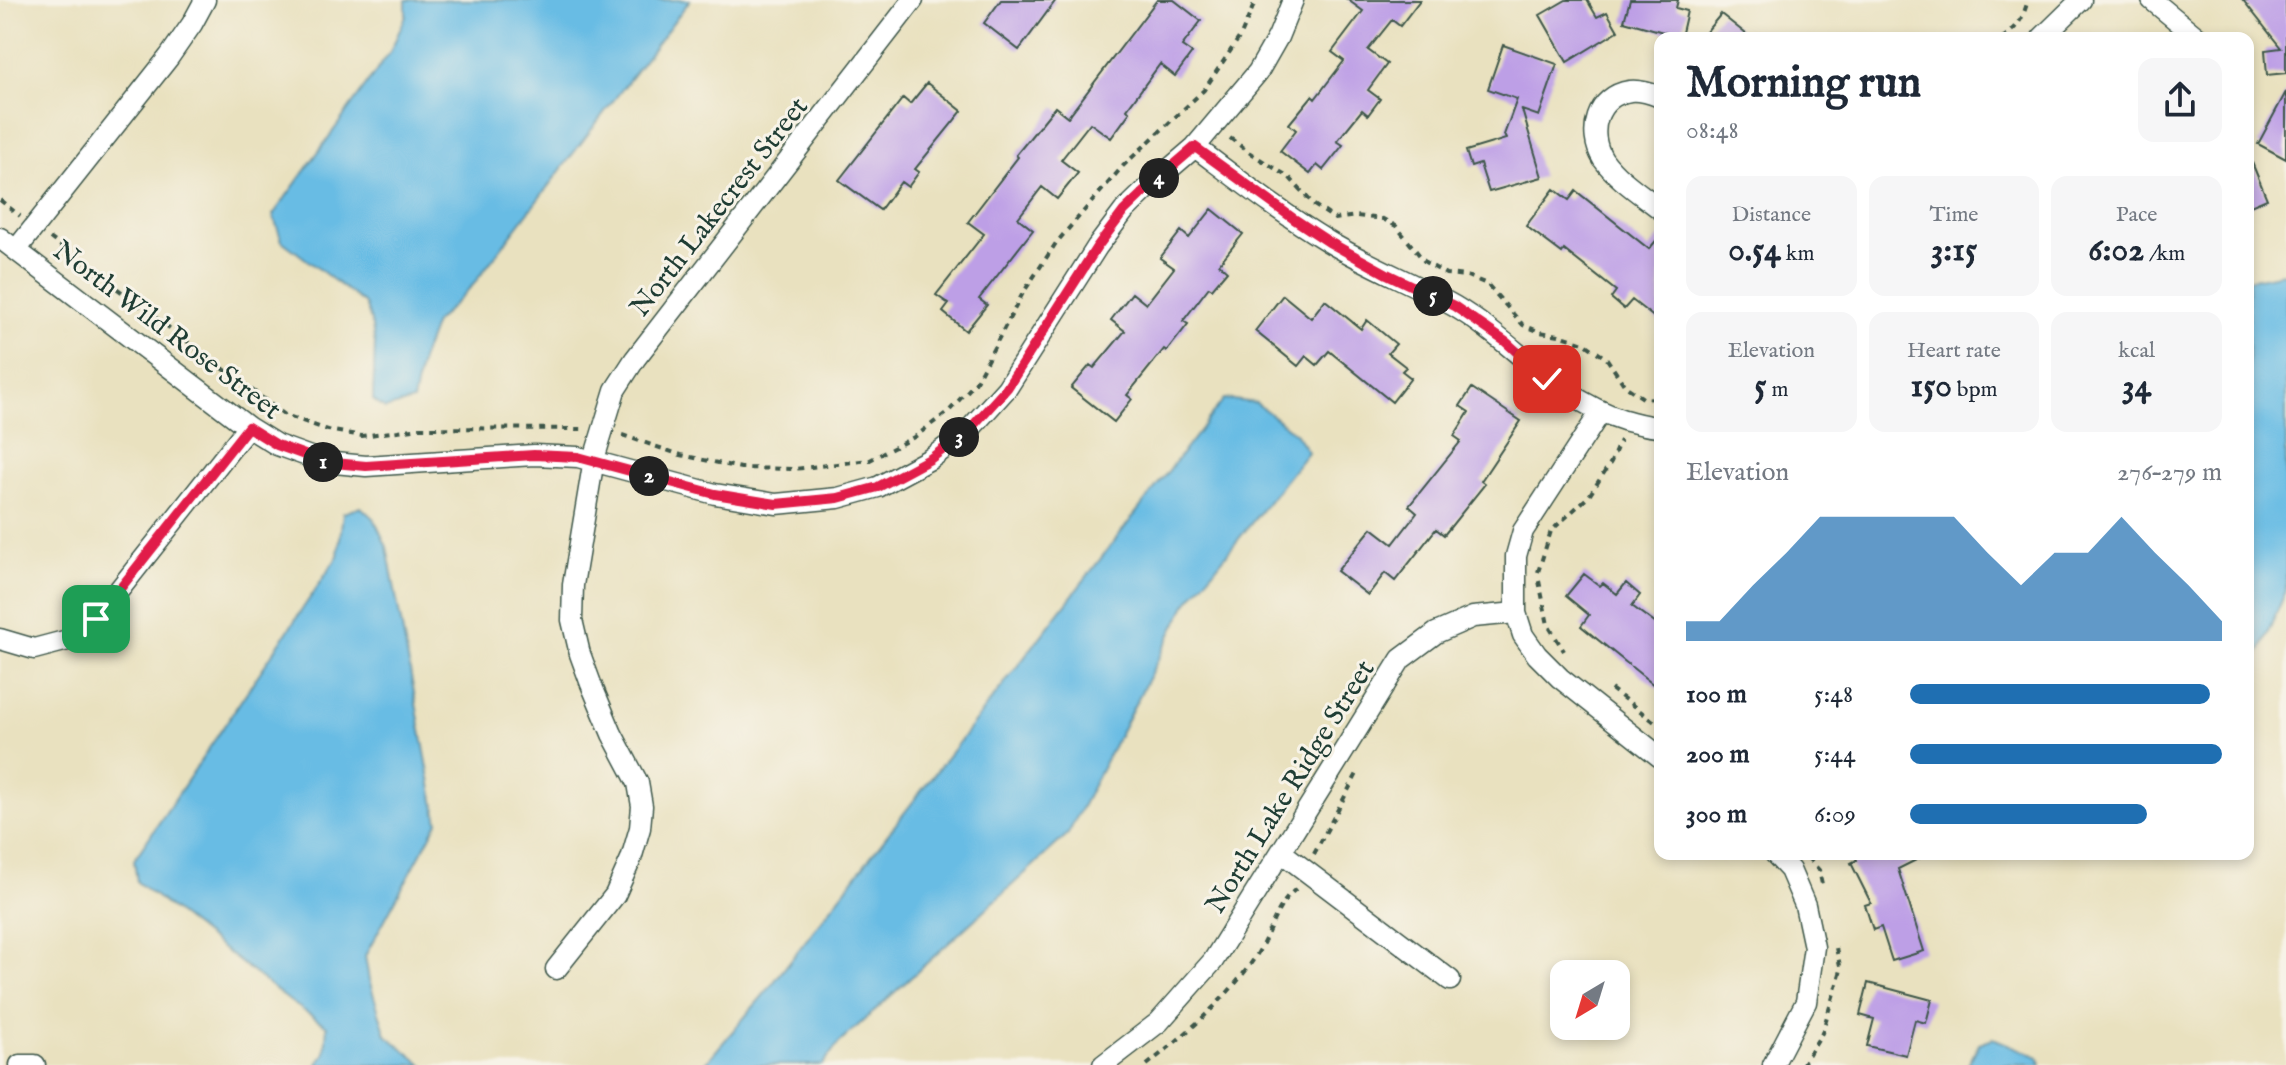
<!DOCTYPE html>
<meta charset="utf-8">
<style>
body{margin:0;font-family:"IM FELL English",serif;background:#f6f6f7;color:#1f2937;height:100vh;display:flex;flex-direction:column;font-size:30px;white-space:nowrap}
*{box-sizing:border-box;margin:0}
p{font-size:26px;color:#747a83}
.icon{flex:none;width:44px;height:44px;fill:none;stroke:currentColor;stroke-width:2;stroke-linecap:round;stroke-linejoin:round}
.map{position:relative;flex:1;overflow:hidden}
.drawer{position:absolute;left:1654px;top:32px;width:600px;height:828px;display:flex;flex-direction:column;background:#fff;border-radius:16px;box-shadow:0 4px 12px #0003}
.drawer>*{flex:none}
.needle{width:52px;rotate:218deg}
.tools{position:absolute;left:1550px;top:960px;display:grid;gap:16px}
.tools a{display:grid;place-items:center;width:80px;height:80px;border-radius:16px;background:#fff;box-shadow:0 4px 12px #0003;font-size:40px}
.pin{position:absolute;display:grid;place-items:center;width:68px;height:68px;color:#fff;margin:-34px;border-radius:16px;box-shadow:0 4px 12px #0006}
.km{position:absolute;width:40px;height:40px;margin:-20px;border-radius:50%;background:#222;color:#fff;font-size:22px;line-height:40px;text-align:center}
.round{display:grid;place-items:center;flex:none;width:84px;height:84px;border-radius:16px;background:#f6f6f7}
.head{display:flex;align-items:center;justify-content:space-between;height:136px;padding:0 32px}
h1{font-size:44px;font-weight:800;line-height:60px}
.metrics{display:grid;grid-template-columns:repeat(3,1fr);gap:12px;height:136px;padding:8px 32px}
.metrics div{display:grid;align-content:center;border-radius:16px;background:#f6f6f7;text-align:center}
.metrics b{font-size:34px;font-weight:800}
.metrics small{font-size:22px;font-weight:400}
.metrics p{font-size:22px}
.chart{height:224px;padding:16px 32px}
.chart p{display:flex;justify-content:space-between}
.chart svg{width:100%;height:144px;margin-top:8px;fill:#1f6fb2;opacity:.7}
ul{padding:0 32px;list-style:none;font-size:26px}
li{display:grid;grid-template-columns:128px 96px 1fr;align-items:center;height:60px}
li i{height:20px;border-radius:10px;background:#1f6fb2}
.map>svg:first-child{display:block}
.water{fill:#68bce4;stroke:#447c8c;stroke-width:2}
.building{fill:#bd9fe6}
.lines{fill:none;stroke-linecap:round;stroke-linejoin:round}
.minor-casing{stroke:#3d5649;stroke-width:23}
.path{stroke:#3d5649;stroke-width:4;stroke-dasharray:6 6;stroke-linecap:butt}
.minor{stroke:#fff;stroke-width:20}
.route-casing{stroke:#fff;stroke-width:16}
.route{stroke:#e11d48;stroke-width:10}
.labels{text-anchor:middle;stroke-width:6;stroke-linejoin:round;paint-order:stroke}
.street-label{font-size:28px;fill:#1f3d34;stroke:#f7f3e8}
</style>
<div class="map">
<svg width="2286" height="1065" viewBox="0 0 2286 1065">
<rect width="100%" height="100%" fill="#f7f3e8"/>
<filter id="ink" filterUnits="userSpaceOnUse"><feTurbulence type="fractalNoise" baseFrequency=".0125" numOctaves="2"/><feDisplacementMap in="SourceGraphic" scale="16" xChannelSelector="R" yChannelSelector="G"/><feConvolveMatrix kernelMatrix="1 2 1 2 8 2 1 2 1" color-interpolation-filters="sRGB"/></filter>
<filter id="wash" filterUnits="userSpaceOnUse"><feTurbulence type="fractalNoise" baseFrequency=".006" numOctaves="4" result="noise"/><feDisplacementMap in="SourceGraphic" scale="32" xChannelSelector="R" yChannelSelector="G"/><feGaussianBlur stdDeviation="1.8" result="paint"/><feColorMatrix in="noise" values="0 0 0 0 0 0 0 0 0 0 0 0 0 0 0 0 0 1.4 0 .05"/><feComposite in="paint" operator="in"/></filter>
<g filter="url(#wash)">
<rect width="100%" height="100%" fill="#e9e1bf"/>
<path class="water" d="M 406,0 L 690,0 L 473,285 L 435,323 L 421,360 L 413,401 L 385,409 L 373,400 L 375,344 L 371,321 L 365,304 L 282,241 L 273,215 L 390,52 L 406,16 Z
M 2283,273 L 2286,275 L 2286,591 L 2248,678 L 2248,280 Z
M 1224,399 L 1256,403 L 1295,433 L 1308,452 L 1186,605 L 1068,834 L 839,1043 L 822,1065 L 704,1065 L 766,992 Z
M 361,507 L 374,519 L 387,547 L 438,822 L 365,956 L 369,980 L 386,1035 L 423,1065 L 317,1065 L 325,1054 L 327,1026 L 291,1002 L 137,882 L 134,860 L 338,556 L 343,513 Z
M 1993,1038 L 2039,1057 L 2041,1065 L 1968,1065 L 1979,1043 Z"/>
<g id="blocks">
<path class="building" d="M 1001,0 L 1056,0 L 1019,50 L 984,23 Z
M 1157,0 L 1174,0 L 1201,21 L 1182,46 L 1192,53 L 1175,76 L 1160,64 L 1127,109 L 1130,112 L 1111,138 L 1090,123 L 1061,160 L 1078,173 L 1057,199 L 1042,187 L 1018,218 L 1033,230 L 979,299 L 987,305 L 966,331 L 943,312 L 949,304 L 936,295 L 984,234 L 968,222 L 1018,157 L 1016,155 L 1055,107 L 1068,117 Z
M 1348,0 L 1420,0 L 1400,26 L 1392,20 L 1368,50 L 1387,64 L 1368,90 L 1380,99 L 1368,115 L 1362,110 L 1337,141 L 1343,145 L 1323,170 L 1317,165 L 1310,174 L 1280,151 L 1296,130 L 1289,124 L 1312,96 L 1315,99 L 1344,61 L 1332,52 L 1363,11 Z
M 1566,0 L 1587,0 L 1597,17 L 1607,12 L 1618,31 L 1567,62 L 1540,15 Z
M 1630,0 L 1678,0 L 1676,8 L 1687,11 L 1681,37 L 1624,21 Z
M 2243,0 L 2286,0 L 2286,73 L 2267,75 L 2265,50 L 2281,48 Z
M 1721,14 L 1751,38 L 1701,38 Z
M 1503,45 L 1557,64 L 1539,116 L 1522,110 L 1542,177 L 1489,192 L 1480,164 L 1471,167 L 1466,151 L 1506,139 L 1504,135 L 1517,99 L 1488,89 Z
M 927,83 L 962,111 L 915,169 L 919,172 L 908,187 L 901,182 L 880,210 L 839,180 L 903,98 L 910,104 Z
M 2286,92 L 2286,159 L 2258,144 Z
M 2248,153 L 2267,199 L 2248,207 Z
M 1554,189 L 1569,200 L 1576,191 L 1649,249 L 1660,236 L 1660,322 L 1632,300 L 1624,309 L 1611,298 L 1616,291 L 1564,250 L 1562,253 L 1526,226 Z
M 1212,209 L 1243,234 L 1219,264 L 1227,271 L 1212,289 L 1209,287 L 1183,321 L 1188,324 L 1167,351 L 1164,349 L 1127,395 L 1132,399 L 1114,422 L 1071,388 L 1090,365 L 1094,368 L 1125,331 L 1111,320 L 1132,293 L 1146,304 L 1174,268 L 1160,258 L 1181,231 L 1189,238 Z
M 1283,295 L 1311,318 L 1325,300 L 1361,329 L 1367,320 L 1396,344 L 1388,353 L 1406,367 L 1402,371 L 1411,378 L 1392,402 L 1329,351 L 1317,365 L 1306,356 L 1298,366 L 1255,331 Z
M 1472,388 L 1521,421 L 1481,481 L 1485,484 L 1444,535 L 1436,529 L 1395,581 L 1385,573 L 1368,595 L 1337,571 L 1372,528 L 1393,544 L 1417,513 L 1409,506 L 1461,441 L 1454,436 L 1469,412 L 1460,406 Z
M 1584,574 L 1600,586 L 1603,583 L 1617,594 L 1626,583 L 1640,595 L 1632,606 L 1660,627 L 1660,690 L 1581,626 L 1589,615 L 1566,596 Z
M 1854,854 L 1928,854 L 1898,869 L 1924,951 L 1892,961 L 1881,927 L 1873,930 L 1865,905 L 1871,903 L 1851,863 L 1857,860 Z
M 1868,983 L 1932,1000 L 1926,1023 L 1915,1020 L 1906,1055 L 1867,1046 L 1874,1019 L 1860,1015 Z"/>
</g>
</g>
<g filter="url(#ink)">
<use href="#blocks" fill-opacity="0" stroke="#3d5649" stroke-width="2"/>
<g class="lines">
<g class="minor-casing">
<path id="minor" d="M 2152,0 L 2198,38
M 2042,38 L 2081,0
M 1660,97 C 1650,93 1640,90 1630,91 C 1596,96 1587,133 1603,159 C 1617,179 1641,194 1660,209
M 1195,147 C 1239,180 1282,214 1329,242 C 1369,266 1413,283 1454,306 C 1515,342 1555,399 1624,420 C 1636,423 1648,427 1660,427
M 0,238 L 248,427 L 277,445 L 324,462 L 366,466 L 534,455 L 578,457 L 715,494 L 776,504 L 838,498 L 878,487 L 930,459 L 969,430 L 1007,388 L 1097,247 L 1124,211 L 1153,183 L 1195,147 L 1258,72 L 1278,37 L 1293,0
M 16,250 L 169,57 L 192,24 L 205,0
M 1600,413 L 1523,531 L 1516,556 L 1516,613 L 1523,635 L 1537,655 L 1560,678 L 1660,757
M 0,639 L 34,649 L 68,640 L 96,619 L 248,427
M 1281,852 L 1450,980
M 556,969 L 615,895 L 631,859 L 640,828 L 642,806 L 638,783 L 612,734 L 591,684 L 580,654 L 572,620 L 573,585 L 594,459 L 615,390 L 635,359 L 913,0
M 20,1065 L 35,1065
M 1103,1065 L 1159,1022 L 1213,961 L 1401,659 L 1436,633 L 1473,617 L 1516,613
M 1773,1065 L 1806,1002 L 1814,947 L 1805,905 L 1790,870 L 1775,854"/>
</g>
<path class="path" d="M 2002,38 C 2018,28 2023,18 2028,0
M 1230,138 L 1250,153 L 1289,177 L 1314,205 L 1335,219 L 1356,216 L 1383,219 L 1396,226 L 1425,262 L 1446,274 L 1467,276 L 1487,284 L 1523,325 L 1540,332 L 1559,335 L 1584,343 L 1607,359 L 1625,386 L 1643,398 L 1660,399
M 0,200 L 20,216
M 50,238 L 285,415 L 328,430 L 362,436 L 420,428 L 582,429
M 622,435 L 681,455 L 741,468 L 794,469 L 870,460 L 916,436 L 950,410 L 975,383 L 1023,293 L 1056,243 L 1123,166 L 1204,90 L 1241,35 L 1256,0
M 1538,572 L 1551,531 L 1589,496 L 1611,462 L 1620,440
M 1539,581 L 1548,625 L 1564,651
M 1611,689 L 1660,726
M 1314,854 L 1359,770
M 1808,858 L 1819,870 L 1823,889
M 1147,1065 C 1186,1034 1226,1000 1254,959 C 1270,936 1274,907 1296,889
M 1802,1065 L 1822,1033 L 1841,970 L 1836,948"/>
<use href="#minor" class="minor"/>
</g>
</g>
<g class="lines" filter="url(#ink)">
<g class="route-casing">
<path id="route" d="M 96,619 L 248,427 L 277,445 L 324,462 L 366,466 L 534,455 L 578,457 L 715,494 L 776,504 L 838,498 L 878,487 L 930,459 L 969,430 L 1007,388 L 1097,247 L 1124,211 L 1153,183 L 1195,147 L 1294,219 L 1329,242 L 1387,274 L 1454,306 L 1506,342 L 1547,379"/>
</g>
<use href="#route" class="route"/>
</g>
<g class="labels">
<g class="street-label">
<text transform="translate(718 206) rotate(-52)" y="10">North Lakecrest Street</text>
<text transform="translate(168 329) rotate(37)" y="10">North Wild Rose Street</text>
<text transform="translate(1289 786) rotate(-58)" y="10">North Lake Ridge Street</text>
</g>
</g>
</svg>
<div class="tools">
<a><svg class="needle" viewBox="-14 -14 28 28"><path d="M0-13l5 13h-10z" fill="#e53935"/><path d="M0 13l5-13h-10z" fill="#747a83"/></svg></a>
</div>
<div class="pin" style="left:96px;top:619px;background:#1e9e55"><svg class="icon" aria-label="arrive" viewBox="0 0 24 24"><path d="M6 21V4h12l-3 4 3 4H6"/></svg></div>
<div class="pin" style="left:1547px;top:379px;background:#d93025"><svg class="icon" aria-label="check" viewBox="0 0 24 24"><path d="M5 12l5 5 9-10"/></svg></div>
<b class="km" style="left:323px;top:462px">1</b>
<b class="km" style="left:649px;top:476px">2</b>
<b class="km" style="left:959px;top:437px">3</b>
<b class="km" style="left:1159px;top:178px">4</b>
<b class="km" style="left:1433px;top:296px">5</b>
<section class="drawer">
<div class="head"><div><h1>Morning run</h1><p>08:48</p></div><a class="round"><svg class="icon" aria-label="share" viewBox="0 0 24 24"><path d="M12 15V3M7 8l5-5 5 5M5 13v7h14v-7"/></svg></a></div>
<div class="metrics">
<div><p>Distance</p><b>0.54<small> km</small></b></div>
<div><p>Time</p><b>3:15</b></div>
<div><p>Pace</p><b>6:02<small> /km</small></b></div>
</div>
<div class="metrics">
<div><p>Elevation</p><b>5<small> m</small></b></div>
<div><p>Heart rate</p><b>150<small> bpm</small></b></div>
<div><p>kcal</p><b>34</b></div>
</div>
<div class="chart"><p><span>Elevation</span>276–279 m</p>
<svg viewBox="0 0 160 44" preserveAspectRatio="none"><path d="M0 44V38L10 38L20 27L30 17L40 6L50 6L60 6L70 6L80 6L90 17L100 27L110 17L120 17L130 6L140 17L150 27L160 38V44z"/></svg>
</div>
<ul>
<li><b>100 m</b>5:48<i style="width:96%"></i></li>
<li><b>200 m</b>5:44<i style="width:100%"></i></li>
<li><b>300 m</b>6:09<i style="width:76%"></i></li>
</ul>
</section>
</div>
